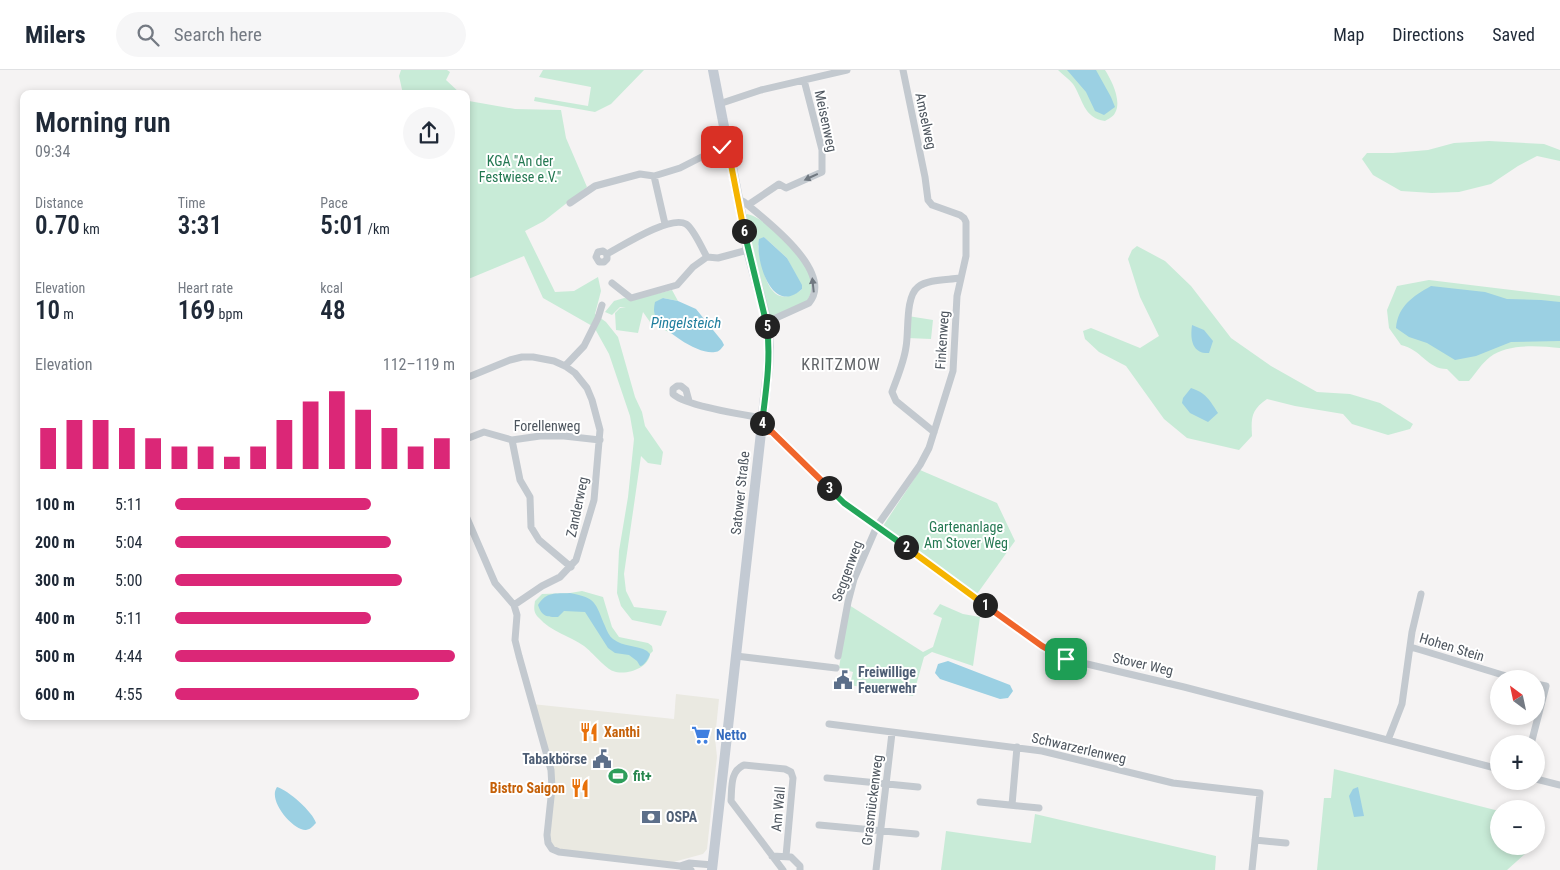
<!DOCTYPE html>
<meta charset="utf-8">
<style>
body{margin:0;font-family:"Roboto Condensed",sans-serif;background:#f6f6f7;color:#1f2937;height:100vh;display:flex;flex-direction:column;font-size:19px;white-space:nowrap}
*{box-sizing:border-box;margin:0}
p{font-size:16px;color:#747a83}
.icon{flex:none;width:28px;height:28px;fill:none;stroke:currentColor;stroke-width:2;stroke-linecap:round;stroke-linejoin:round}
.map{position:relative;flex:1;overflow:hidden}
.panel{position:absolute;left:20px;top:20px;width:450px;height:630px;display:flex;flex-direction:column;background:#fff;border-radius:10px;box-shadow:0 2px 8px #0003}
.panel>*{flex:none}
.needle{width:32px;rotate:327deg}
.tools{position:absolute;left:1490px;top:600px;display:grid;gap:10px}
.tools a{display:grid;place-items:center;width:55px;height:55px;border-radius:50%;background:#fff;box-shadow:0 2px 8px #0003;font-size:25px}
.pin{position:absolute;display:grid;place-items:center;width:42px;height:42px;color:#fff;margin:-21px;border-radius:10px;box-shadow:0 2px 8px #0006}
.km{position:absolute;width:25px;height:25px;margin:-12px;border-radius:50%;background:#222;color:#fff;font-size:14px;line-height:25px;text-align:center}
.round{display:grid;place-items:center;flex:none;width:52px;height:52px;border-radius:26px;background:#f6f6f7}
.head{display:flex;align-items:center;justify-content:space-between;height:85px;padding:0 15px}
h1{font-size:28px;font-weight:600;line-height:38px}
.stats{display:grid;grid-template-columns:repeat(3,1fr);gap:8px;height:85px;padding:5px 15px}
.stats div{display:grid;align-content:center}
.stats b{font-size:25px;font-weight:600}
.stats small{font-size:14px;font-weight:400}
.stats p{font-size:14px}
.chart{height:140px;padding:10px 15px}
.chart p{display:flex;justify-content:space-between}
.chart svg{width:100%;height:90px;margin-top:5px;stroke:#db2777;stroke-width:6}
ul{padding:0 15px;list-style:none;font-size:16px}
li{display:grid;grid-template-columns:80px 60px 1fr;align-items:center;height:38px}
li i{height:12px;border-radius:6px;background:#db2777}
header{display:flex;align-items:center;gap:30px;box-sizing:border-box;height:70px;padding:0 25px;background:#fff;border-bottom:1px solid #e0e1e3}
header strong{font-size:24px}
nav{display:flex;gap:28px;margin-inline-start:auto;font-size:18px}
.search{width:350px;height:45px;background:#f6f6f7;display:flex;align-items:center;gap:12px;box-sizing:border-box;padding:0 18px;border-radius:28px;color:#747a83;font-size:19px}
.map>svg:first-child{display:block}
.commercial{fill:#eae9e1}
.green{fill:#c8ebd7;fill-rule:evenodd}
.water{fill:#9bd0e3}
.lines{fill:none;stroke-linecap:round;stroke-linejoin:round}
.street{stroke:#c3c9cf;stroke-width:7}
.secondary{stroke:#c3cad3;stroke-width:10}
.oneway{fill:#707880}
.split-1-casing{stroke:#fff;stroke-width:10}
.split-2-casing{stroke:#fff;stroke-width:10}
.split-3-casing{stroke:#fff;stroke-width:10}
.split-4-casing{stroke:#fff;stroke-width:10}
.split-5-casing{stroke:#fff;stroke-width:10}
.split-6-casing{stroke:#fff;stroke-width:10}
.split-7-casing{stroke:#fff;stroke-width:10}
.split-1{stroke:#f0652b;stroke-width:6}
.split-2{stroke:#f5b400;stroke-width:6}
.split-3{stroke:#22a559;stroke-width:6}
.split-4{stroke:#f0652b;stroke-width:6}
.split-5{stroke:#22a559;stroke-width:6}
.split-6{stroke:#22a559;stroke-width:6}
.split-7{stroke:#f5b400;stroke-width:6}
.labels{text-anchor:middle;stroke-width:4;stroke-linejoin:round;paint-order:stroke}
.street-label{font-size:14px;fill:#4d555e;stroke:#fff}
.park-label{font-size:14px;fill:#247852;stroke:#fff}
.service-label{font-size:14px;font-weight:bold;fill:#4e5e75;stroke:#fff;text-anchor:start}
.food-label{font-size:14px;font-weight:bold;fill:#c56008;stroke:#fff;text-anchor:start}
.shop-label{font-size:14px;font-weight:bold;fill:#366cbe;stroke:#fff;text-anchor:start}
.leisure-label{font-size:14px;font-weight:bold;fill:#27864d;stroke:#fff;text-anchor:start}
.water-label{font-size:15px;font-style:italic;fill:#1f7e9e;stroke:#fff}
.quarter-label{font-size:16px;letter-spacing:1px;fill:#606367;stroke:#fff}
</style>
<header>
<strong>Milers</strong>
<div class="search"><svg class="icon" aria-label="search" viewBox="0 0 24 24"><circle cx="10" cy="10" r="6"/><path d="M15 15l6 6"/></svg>Search here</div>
<nav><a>Map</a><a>Directions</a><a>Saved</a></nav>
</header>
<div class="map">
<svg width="1560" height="800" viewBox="0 0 1560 800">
<rect width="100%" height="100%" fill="#f5f3f3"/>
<path class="commercial" d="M 676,624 L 719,629 L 715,668 L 717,687 L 707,779 L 703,784 L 666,794 L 559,782 L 548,773 L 552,718 L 532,634 L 674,649 Z"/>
<path class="green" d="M 401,0 L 447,0 L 450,2 L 446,10 L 461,24 L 403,24 L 399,6 Z
M 543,0 L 644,0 L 611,34 L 595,42 L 534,31 L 535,27 L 588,36 L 591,17 L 539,7 Z
M 1058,0 L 1105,0 C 1112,11 1122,31 1115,43 C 1113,47 1108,49 1105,51 C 1083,48 1083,29 1073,14 C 1069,9 1062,4 1058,0 Z
M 466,28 L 469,31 L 515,39 L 561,40 L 566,68 L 587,117 L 544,151 L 525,161 L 555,222 L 574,221 L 598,207 L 601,221 L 595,244 L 606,252 L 618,267 L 635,327 L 642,342 L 645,356 L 663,382 L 661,395 L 648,393 L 641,386 L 624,504 L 626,521 L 634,537 L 667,541 L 661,556 L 632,550 L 621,536 L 617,523 L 619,481 L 628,427 L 634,369 L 630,346 L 609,284 L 594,257 L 543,228 L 524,186 L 466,210 Z
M 1489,71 L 1544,74 L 1560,80 L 1560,91 L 1537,86 L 1518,96 L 1491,114 L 1459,122 L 1432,123 L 1401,121 L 1373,105 L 1362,89 L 1367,83 L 1393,83 L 1428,80 L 1454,73 Z
M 747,144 C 766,147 807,190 811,209 C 813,218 811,224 807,231 L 773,246 L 770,245 L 752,180 L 745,146 ZM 764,167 L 787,188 L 802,219 C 798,223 794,224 788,226 C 766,232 761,190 758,176 Z
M 1137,176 L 1165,191 L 1191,216 L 1231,268 L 1271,296 L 1317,322 L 1350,324 L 1380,333 L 1413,354 L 1410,359 L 1388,365 L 1352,354 L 1343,344 L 1295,336 L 1267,329 C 1251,340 1251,348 1252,366 L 1239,380 L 1187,368 L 1164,349 L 1126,296 L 1099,282 L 1085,269 L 1083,261 L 1091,258 L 1140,278 L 1159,266 L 1140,227 L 1128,189 L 1132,180 Z
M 1429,210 L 1560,226 L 1560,278 C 1540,276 1507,273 1490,287 C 1482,293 1476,303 1469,311 L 1459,311 L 1447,299 C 1427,299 1421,279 1401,275 L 1389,258 L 1387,240 L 1397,216 Z
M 672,220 L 678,231 L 663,228 L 656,248 L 672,264 L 650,252 L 643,242 L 638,263 L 616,260 L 615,243 L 620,238 L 626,237 L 620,237 L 612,245 L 605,242 L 614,231 L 624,228 L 635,229 Z
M 908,246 L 933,250 L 931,269 L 907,268 Z
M 920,400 L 997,433 L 1015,471 L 977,524 L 883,456 Z
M 582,521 L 603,527 L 612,557 L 619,567 L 648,573 L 652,576 L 653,581 L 650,584 C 649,598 626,606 613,601 C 606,599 592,582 584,576 C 570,566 550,561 539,548 C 533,542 534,538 535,531 L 542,524 L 570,523 Z
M 940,534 L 963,544 L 980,547 L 973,596 L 932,582 L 924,587 L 913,626 L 850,615 L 853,602 L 839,598 L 849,535 L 923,582 L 933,577 L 942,548 L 933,544 Z
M 1334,699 L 1499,741 L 1499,776 L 1534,776 L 1507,800 L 1317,800 L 1324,728 L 1331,728 Z
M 1035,744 L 1216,786 L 1215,800 L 941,800 L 946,761 L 1031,773 Z"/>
<path class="water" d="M 1067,0 L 1096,0 L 1111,27 L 1115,37 L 1104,45 L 1095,41 L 1086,22 Z
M 764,167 L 787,188 L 802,215 L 802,219 C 772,247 755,190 759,169 Z
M 1431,216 L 1485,222 L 1507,229 L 1541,230 L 1560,232 L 1560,271 L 1511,272 L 1476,286 L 1455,290 L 1427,273 L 1409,267 L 1396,258 C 1398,236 1413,226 1431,216 Z
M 663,228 L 678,231 L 696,239 L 722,271 L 724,275 C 721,279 719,282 715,282 C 698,285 664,261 656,247 C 653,242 654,237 655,232 Z
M 1192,255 L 1204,260 L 1213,271 L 1209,283 C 1192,284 1190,269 1192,255 Z
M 1191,318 C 1206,323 1209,329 1218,343 L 1208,352 L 1190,343 L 1182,333 L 1183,328 Z
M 570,523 C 597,528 595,533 605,556 C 607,561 609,566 613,569 C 623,577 637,575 647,581 L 650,584 C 649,588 644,596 640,596 L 637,591 L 629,585 L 615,583 L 608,578 L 585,542 L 564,541 L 558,547 C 547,547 542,547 538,535 C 547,521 555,524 570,523 Z
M 948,591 L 1010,615 L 1013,621 L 1008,628 L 1000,629 L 940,609 L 935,603 L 938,594 Z
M 277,717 C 288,720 313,742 316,753 C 313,756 311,759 306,760 C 294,761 267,731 277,717 Z
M 1358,717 L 1364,746 L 1354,747 L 1349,726 L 1353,719 Z"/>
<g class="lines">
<path class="street" d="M 719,34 L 761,20 L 847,0
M 654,106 L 665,154
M 738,129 L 744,132 C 766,150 835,202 809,233 L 767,252
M 570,133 L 595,116 L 640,104 L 654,106 L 680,98 L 727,74
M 748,135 L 779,114 L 786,118 L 822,102 L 822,80 L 804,10
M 607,184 L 603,181 L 598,182 L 596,187 L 599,192 L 604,192 L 607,189 L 607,184 C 622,176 670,145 686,154 C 694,159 702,179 707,187 L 718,188 L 748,180
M 612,213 L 631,228 L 677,215 L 693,197 L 707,187
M 565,296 L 584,276 L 598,248 L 602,235
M 466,308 L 510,290 L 522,287 L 533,287 L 554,291 L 565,296 L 575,303 L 587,318 L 592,330 L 600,360 L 594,430 L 576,490 L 560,507 L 542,516 L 514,535
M 689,331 L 686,320 L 681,316 L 677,316 L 673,319 L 673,324 C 684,335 744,345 763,348
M 761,361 L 772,362 L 844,433 L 1042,577 L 1066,589 L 1184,617 L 1499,699
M 934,362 L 896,331 L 892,322 C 897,308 904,292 906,277 C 909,262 905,227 918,217 C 928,209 948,210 960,208
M 466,369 L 484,362 L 512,370 L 540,366 L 564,366 L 600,370
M 512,370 L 520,410 L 530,427 L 531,457 L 539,470 L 571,497
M 466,446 L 495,513 L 514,535 L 517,545 L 515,570 L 519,586 L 551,700 L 552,718 L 547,765 L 548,773 L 552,779 L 559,782 L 680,796 L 691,800
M 1410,577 C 1446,587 1481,599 1517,609
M 736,586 L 836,598
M 838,586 L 848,532 L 854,509 L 877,456 L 920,395 L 929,378 L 953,301 L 957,226 L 966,186 L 966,152 L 964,148 L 960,145 L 932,135 L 928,130 L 925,107 L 903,0
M 829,654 L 1042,681 L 1173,713 L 1260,723 L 1252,800
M 1388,670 L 1402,634 L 1412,562 L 1421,524
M 1531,674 L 1546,616 L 1536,614
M 827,708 L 918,717
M 1536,709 L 1560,715
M 980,732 L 1039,738
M 1012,735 L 1017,677
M 819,755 L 916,764
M 1255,770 L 1286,773
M 772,786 L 791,787 L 800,796 L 800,800
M 680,796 L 689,793 L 713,795
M 783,800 L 731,731 C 732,717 730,701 744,695 L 785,699 L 791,702 L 793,708 L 786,786
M 876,800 L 892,663"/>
<path class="secondary" d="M 712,800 L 768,300 L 769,277 L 767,252 L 748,180 L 713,0"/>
</g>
<defs><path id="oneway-solid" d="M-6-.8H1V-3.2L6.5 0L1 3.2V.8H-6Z" transform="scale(1.25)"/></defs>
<g class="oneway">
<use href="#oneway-solid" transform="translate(811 107) rotate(155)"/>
<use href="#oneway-solid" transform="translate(813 215) rotate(-96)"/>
</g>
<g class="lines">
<g class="split-1-casing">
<path id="split-1" d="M 985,535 L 1042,576 L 1066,589"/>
</g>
<g class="split-2-casing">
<path id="split-2" d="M 906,477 L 985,535"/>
</g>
<g class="split-3-casing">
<path id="split-3" d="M 829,418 L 844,433 L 906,477"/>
</g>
<g class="split-4-casing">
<path id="split-4" d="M 762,353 L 761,361 L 772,362 L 829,418"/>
</g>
<g class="split-5-casing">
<path id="split-5" d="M 762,353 C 766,321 771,289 767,256"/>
</g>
<g class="split-6-casing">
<path id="split-6" d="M 744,161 L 767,256"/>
</g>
<g class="split-7-casing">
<path id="split-7" d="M 722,77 L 727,74 L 744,161"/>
</g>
<use href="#split-1" class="split-1"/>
<use href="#split-2" class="split-2"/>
<use href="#split-3" class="split-3"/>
<use href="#split-4" class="split-4"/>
<use href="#split-5" class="split-5"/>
<use href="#split-6" class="split-6"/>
<use href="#split-7" class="split-7"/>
</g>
<defs>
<g id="civic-bare" transform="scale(1.5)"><path d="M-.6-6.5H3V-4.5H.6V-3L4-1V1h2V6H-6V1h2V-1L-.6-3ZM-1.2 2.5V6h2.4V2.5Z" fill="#5c6f8a" stroke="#fff" stroke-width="2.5" paint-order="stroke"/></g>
<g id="restaurant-bare" transform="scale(1.5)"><path d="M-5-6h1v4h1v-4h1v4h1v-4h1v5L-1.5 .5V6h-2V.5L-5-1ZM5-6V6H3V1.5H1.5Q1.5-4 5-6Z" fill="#e8710a" stroke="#fff" stroke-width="2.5" paint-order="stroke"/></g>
<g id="supermarket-bare" transform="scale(1.5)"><path d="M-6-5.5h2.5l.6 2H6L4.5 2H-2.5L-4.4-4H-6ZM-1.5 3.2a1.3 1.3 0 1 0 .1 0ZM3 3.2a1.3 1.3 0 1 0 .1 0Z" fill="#3f7fe0" stroke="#fff" stroke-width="2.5" paint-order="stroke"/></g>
<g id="stadium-bare" transform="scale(1.5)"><path d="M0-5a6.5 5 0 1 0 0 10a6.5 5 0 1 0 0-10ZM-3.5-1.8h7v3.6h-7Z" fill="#2e9e5b" stroke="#fff" stroke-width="2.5" paint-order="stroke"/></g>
<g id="bank-bare" transform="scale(1.5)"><path d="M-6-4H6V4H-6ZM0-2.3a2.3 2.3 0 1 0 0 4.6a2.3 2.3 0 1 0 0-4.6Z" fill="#5c6f8a" stroke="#fff" stroke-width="2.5" paint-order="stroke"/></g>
</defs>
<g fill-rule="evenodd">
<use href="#civic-bare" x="843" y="610"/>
<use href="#restaurant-bare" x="589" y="662"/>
<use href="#supermarket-bare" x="701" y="665"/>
<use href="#civic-bare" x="602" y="689"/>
<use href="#stadium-bare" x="618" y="706"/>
<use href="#restaurant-bare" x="580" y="718"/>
<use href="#bank-bare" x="651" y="747"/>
</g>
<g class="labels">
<g class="street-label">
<text transform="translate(826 51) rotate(78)" y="5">Meisenweg</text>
<text transform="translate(926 51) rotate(78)" y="5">Amselweg</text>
<text transform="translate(942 270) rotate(-86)" y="5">Finkenweg</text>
<text x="547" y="361">Forellenweg</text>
<text transform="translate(740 423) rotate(-84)" y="5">Satower Straße</text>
<text transform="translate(577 437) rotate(-78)" y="5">Zanderweg</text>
<text transform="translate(847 501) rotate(-70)" y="5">Seggenweg</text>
<text transform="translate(1452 577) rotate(17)" y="5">Hohen Stein</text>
<text transform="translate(1143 594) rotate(13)" y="5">Stover Weg</text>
<text transform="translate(1079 678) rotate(13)" y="5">Schwarzerlenweg</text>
<text transform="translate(872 730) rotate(-83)" y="5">Grasmückenweg</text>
<text transform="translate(778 739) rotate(-85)" y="5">Am Wall</text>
</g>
<g class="park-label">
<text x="520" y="96">KGA "An der<tspan x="520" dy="16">Festwiese e.V."</tspan></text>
<text x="966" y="462">Gartenanlage<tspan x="966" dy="16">Am Stover Weg</tspan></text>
</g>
<g class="service-label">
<text x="858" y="607">Freiwillige<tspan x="858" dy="16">Feuerwehr</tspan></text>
<text x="587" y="694" text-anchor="end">Tabakbörse</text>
<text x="666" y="752">OSPA</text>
</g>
<g class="food-label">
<text x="604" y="667">Xanthi</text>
<text x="565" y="723" text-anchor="end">Bistro Saigon</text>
</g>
<g class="shop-label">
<text x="716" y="670">Netto</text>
</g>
<g class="leisure-label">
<text x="633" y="711">fit+</text>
</g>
<g class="water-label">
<text x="686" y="258">Pingelsteich</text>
</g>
<g class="quarter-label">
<text x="841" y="300">KRITZMOW</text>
</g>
</g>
</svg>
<div class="tools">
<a><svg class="needle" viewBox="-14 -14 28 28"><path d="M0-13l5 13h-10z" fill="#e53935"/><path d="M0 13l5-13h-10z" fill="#747a83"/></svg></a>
<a>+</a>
<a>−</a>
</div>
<div class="pin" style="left:1066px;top:589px;background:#1e9e55"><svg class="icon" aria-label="arrive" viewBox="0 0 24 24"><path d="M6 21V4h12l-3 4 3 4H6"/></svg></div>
<div class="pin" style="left:722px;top:77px;background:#d93025"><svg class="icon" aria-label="check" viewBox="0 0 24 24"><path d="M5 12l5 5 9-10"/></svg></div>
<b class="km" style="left:985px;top:535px">1</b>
<b class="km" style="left:906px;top:477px">2</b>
<b class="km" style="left:829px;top:418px">3</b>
<b class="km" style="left:762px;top:353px">4</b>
<b class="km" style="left:767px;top:256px">5</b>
<b class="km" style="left:744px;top:161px">6</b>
<section class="panel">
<div class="head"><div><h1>Morning run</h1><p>09:34</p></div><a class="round"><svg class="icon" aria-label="share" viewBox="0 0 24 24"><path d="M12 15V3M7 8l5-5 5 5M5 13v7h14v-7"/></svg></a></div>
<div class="stats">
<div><p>Distance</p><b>0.70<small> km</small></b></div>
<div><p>Time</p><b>3:31</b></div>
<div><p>Pace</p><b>5:01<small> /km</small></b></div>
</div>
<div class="stats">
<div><p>Elevation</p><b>10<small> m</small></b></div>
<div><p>Heart rate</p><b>169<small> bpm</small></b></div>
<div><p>kcal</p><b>48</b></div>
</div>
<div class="chart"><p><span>Elevation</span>112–119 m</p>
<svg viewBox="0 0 160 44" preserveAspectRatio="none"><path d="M5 44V24M15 44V20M25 44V20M35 44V24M45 44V29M55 44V33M65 44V33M75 44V38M85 44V33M95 44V20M105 44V11M115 44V6M125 44V15M135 44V24M145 44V33M155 44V29"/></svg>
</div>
<ul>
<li><b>100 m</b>5:11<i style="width:70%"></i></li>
<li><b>200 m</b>5:04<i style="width:77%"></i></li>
<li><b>300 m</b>5:00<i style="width:81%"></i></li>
<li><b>400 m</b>5:11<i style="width:70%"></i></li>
<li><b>500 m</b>4:44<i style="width:100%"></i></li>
<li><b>600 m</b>4:55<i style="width:87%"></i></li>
</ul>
</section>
</div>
